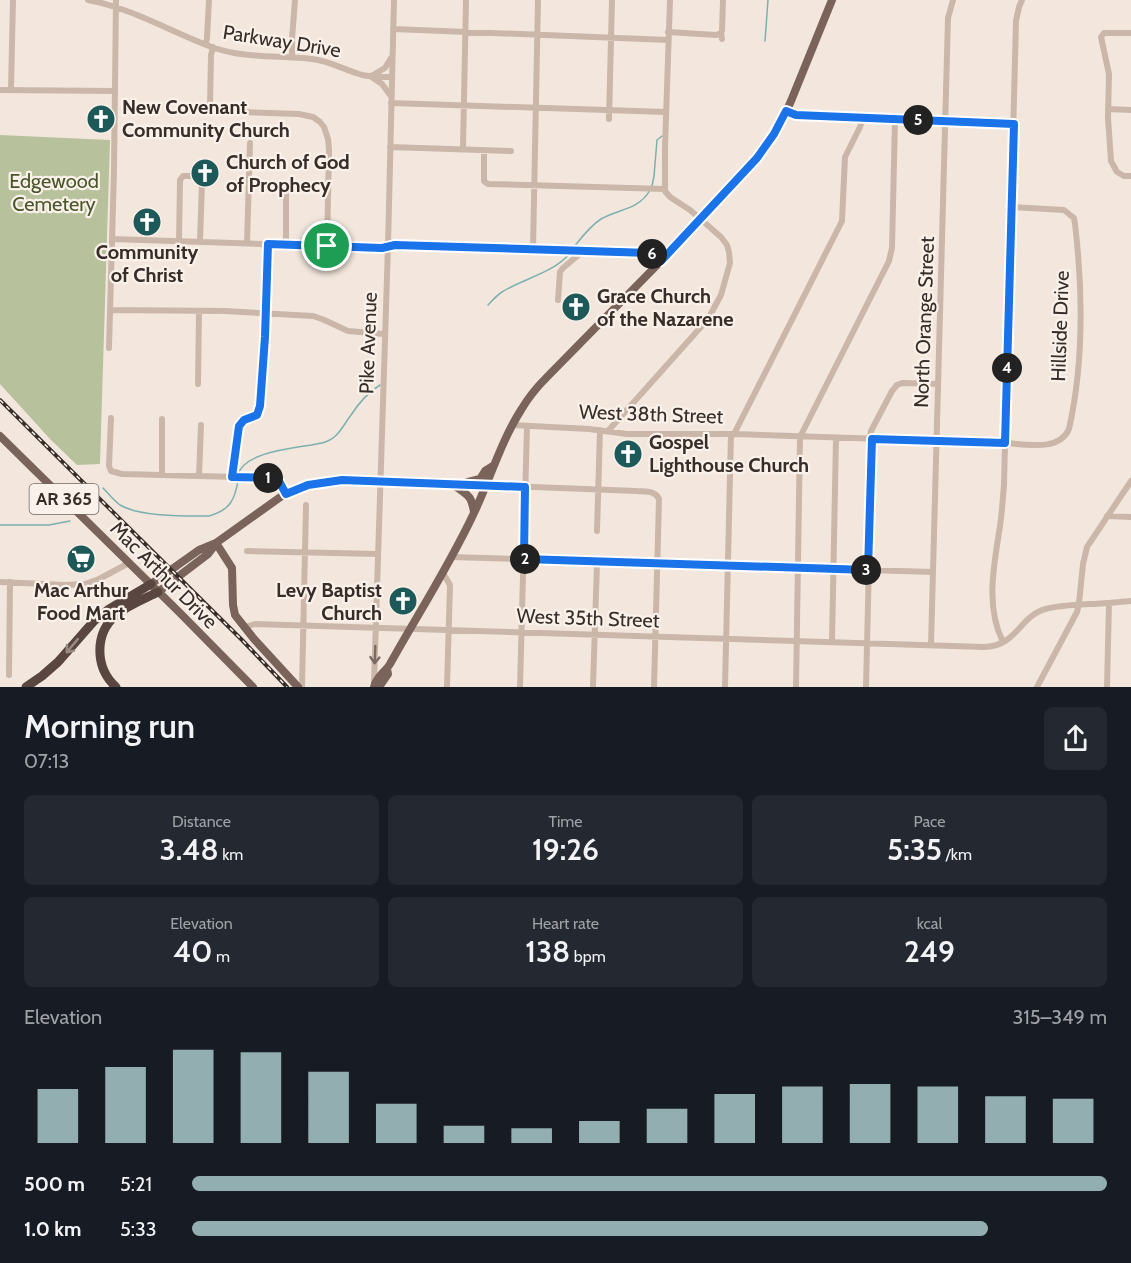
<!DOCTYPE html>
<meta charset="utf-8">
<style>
body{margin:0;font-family:Cabin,sans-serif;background:#242831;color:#f1f3f6;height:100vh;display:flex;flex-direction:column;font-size:22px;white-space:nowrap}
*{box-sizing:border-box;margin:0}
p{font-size:20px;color:#9ea1a6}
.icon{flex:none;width:33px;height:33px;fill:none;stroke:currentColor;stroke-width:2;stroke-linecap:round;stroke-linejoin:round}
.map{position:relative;height:687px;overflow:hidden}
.drawer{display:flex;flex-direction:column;background:#171b24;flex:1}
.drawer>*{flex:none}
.pin{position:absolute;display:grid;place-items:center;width:51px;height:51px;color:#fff;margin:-26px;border:3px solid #fff;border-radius:50%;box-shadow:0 2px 6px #0007}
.km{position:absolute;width:30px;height:30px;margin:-15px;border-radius:50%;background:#222;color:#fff;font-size:16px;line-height:30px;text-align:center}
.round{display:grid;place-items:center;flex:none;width:63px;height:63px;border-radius:9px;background:#242831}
.overview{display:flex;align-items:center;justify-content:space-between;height:102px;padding:0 24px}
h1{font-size:33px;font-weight:600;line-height:45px}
.metrics{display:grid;grid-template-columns:repeat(3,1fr);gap:9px;height:102px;padding:6px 24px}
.metrics div{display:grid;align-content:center;border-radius:9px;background:#242831;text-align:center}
.metrics b{font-size:30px;font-weight:600}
.metrics small{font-size:16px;font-weight:400}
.metrics p{font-size:16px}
.chart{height:168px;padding:12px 24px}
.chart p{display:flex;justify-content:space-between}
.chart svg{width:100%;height:108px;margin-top:6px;stroke:#92aeb0;stroke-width:6}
ul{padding:0 24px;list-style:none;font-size:20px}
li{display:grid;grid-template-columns:96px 72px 1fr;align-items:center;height:45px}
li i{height:15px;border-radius:8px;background:#92aeb0}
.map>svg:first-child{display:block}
.green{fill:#b7c29d}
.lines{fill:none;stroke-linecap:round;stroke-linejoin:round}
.stream{stroke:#7cb0af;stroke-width:1.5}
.minor{stroke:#cbb7a9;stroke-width:6}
.major{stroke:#7a635a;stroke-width:8}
.highway{stroke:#594640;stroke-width:9}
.rail-casing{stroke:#382d29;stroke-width:4}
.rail{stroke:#faf2ea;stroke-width:1.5;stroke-dasharray:4.5;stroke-linecap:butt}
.oneway{stroke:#998b84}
.oneway2{stroke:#7a6b63}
.route-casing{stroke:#fff;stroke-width:12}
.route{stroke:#1a73e8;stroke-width:8}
.labels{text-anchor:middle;stroke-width:4.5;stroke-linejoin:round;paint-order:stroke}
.shield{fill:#faf2ea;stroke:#726863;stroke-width:1.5}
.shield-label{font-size:18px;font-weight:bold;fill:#382d29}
.street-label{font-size:20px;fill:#382d29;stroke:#faf2ea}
.poi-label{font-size:20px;font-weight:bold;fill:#382d29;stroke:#faf2ea;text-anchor:start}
.park-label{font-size:20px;fill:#49562c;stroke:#faf2ea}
</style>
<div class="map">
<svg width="1131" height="687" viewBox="0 0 1131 687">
<rect width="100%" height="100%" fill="#f3e7dd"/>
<path class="green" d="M 0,135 L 110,140 L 100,464 L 77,465 L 50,439 L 0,384 Z"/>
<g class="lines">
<path class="stream" d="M 765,41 L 768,0
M 652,186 L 654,176 L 657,140 L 662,136
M 574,247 C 582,237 590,226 601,219 C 618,209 639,210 650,190
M 488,305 C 492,301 497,295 502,292 C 522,279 554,273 570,253
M 238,475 C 244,450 301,448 322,443 C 338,439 342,427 351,415 C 358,404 369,392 380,385
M 103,488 C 109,494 113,500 120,505 C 140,517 185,516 209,516 C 230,510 235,500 238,480
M 0,525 L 49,525 L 70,521"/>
<path class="minor" d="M 88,0 C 132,8 171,32 212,47 C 244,59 278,55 312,59 C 329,61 343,69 359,74 C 369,78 381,76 391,77
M 393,29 L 668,40
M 668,32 L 716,35 L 721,33
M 1131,33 L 1104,33 L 1101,37 L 1109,74 L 1108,118 L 1111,161 L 1117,172 L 1124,176 L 1131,176
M 722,39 L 721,33 L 722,31 L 723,0
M 206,44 L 207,38 L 209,0
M 213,47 L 211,55 L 210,106 L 212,111 L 299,114 L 313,117 L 320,122 L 324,127 L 328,139 L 329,149 L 327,246
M 292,57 L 292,39 L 295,0
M 373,75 L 385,68 L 391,58
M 370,76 L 382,84 L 390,95
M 11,89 L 13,0
M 0,90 L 115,91
M 391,103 L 666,112
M 1108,109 L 1131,110
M 786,111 L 797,115 L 1014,124
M 609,119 L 612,0
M 390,147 L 511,151
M 463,149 L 466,0
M 484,150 L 484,181 L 488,184 L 665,189
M 286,190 L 286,244
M 112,239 L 382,248 L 395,245 L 650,253 L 661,261
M 179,241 L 180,180 L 183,176 L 193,176 L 199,178 L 202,183 L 200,241
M 247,243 L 250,143
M 533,249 L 538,0
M 558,300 L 560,272 L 563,268 L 583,251
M 111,310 L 225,311 L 313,316 L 322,319 L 348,331 L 384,334
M 109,348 L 114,171 L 116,0
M 198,384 L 199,311
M 111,418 L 109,466 L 111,471 L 122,474 L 272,478 L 280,483 L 286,493
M 512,425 L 589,429 L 627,434 L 734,434 L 1005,443 C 1026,444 1059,452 1069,429 C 1084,362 1083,292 1075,224 L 1074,218 L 1064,210 L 1011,207
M 608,431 L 708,319 L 721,295 L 730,263 L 729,252 L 727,245 L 721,237 L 690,210 L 670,197 L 665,191 L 665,147 L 670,0
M 734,434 L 842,221 L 845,157 L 860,127 L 863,118
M 870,439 L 871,431 L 892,391 L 897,385 L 902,383 L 938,384
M 162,475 L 162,419
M 199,476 L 201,425
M 232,477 L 239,426 L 244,420 L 257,415 L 260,406 L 265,337 L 268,244
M 486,485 L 636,491 C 645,492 655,490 659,499 L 654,687
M 1107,516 L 1131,517
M 597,531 L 600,430
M 247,551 L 378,554
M 451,557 L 933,572
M 443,573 L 450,585 L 447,687
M 0,582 L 65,585 L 85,584 L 99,579 L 129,563
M 245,627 L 255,624 L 984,647 C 1016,646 1018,620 1042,610 C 1056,605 1073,605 1089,604 C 1103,604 1117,602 1131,601
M 832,642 L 836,438
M 1003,642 C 985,606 994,565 1000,526 C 1002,512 1003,498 1004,484 L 1016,21 L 1019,7 L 1022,0
M 931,645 L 948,18 L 953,0
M 9,675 L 10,582
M 374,683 L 388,246 L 394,0
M 302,687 L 306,505
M 520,687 L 527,426
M 593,687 L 597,563
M 725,687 L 731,434
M 796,687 L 800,437 L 889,261 L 892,248 L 895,120
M 866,687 L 872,439
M 1037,687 L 1077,612 L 1079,603 L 1083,564 L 1087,547 L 1131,481
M 1107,687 L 1109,603"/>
<path class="major" d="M 0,436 L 179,612 L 253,687
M 468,482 L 480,479 L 485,471 L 493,466
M 454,485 C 468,496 471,494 474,512
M 216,543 L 232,568 L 233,605 L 235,615 L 254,639 L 298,687
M 151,584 L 199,550 L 216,543 L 286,493 L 308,485 L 342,480 L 486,485
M 158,592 L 208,554 L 215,545
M 374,687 C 376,677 385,672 390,664 C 418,614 449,566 473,515 C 490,480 500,443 521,410 C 528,398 537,387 547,377 L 661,261 L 749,167 L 766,146 L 782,121 L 791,101 L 832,0
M 379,687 L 388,674 L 387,669"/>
<path class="highway" d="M 26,687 L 42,676 L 58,662 L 94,621 L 109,609 L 151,584
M 116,687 C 95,668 94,634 116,615 C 128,605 144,599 158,592"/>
<g class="rail-casing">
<path id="rail" d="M 0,400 L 242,640 L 287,687"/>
</g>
<use href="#rail" class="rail"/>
</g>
<defs><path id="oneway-shaft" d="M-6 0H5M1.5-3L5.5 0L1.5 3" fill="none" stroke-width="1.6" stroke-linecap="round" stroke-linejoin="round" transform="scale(1.5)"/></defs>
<use class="oneway" href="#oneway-shaft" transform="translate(72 646) rotate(130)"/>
<use class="oneway2" href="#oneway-shaft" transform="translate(375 655) rotate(92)"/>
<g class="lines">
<g class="route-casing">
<path id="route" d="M 786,111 L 796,115 L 1014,124 L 1005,443 L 872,439 L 868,570 L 524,559 L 525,487 L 342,480 L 308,485 L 286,494 L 280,483 L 272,478 L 232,477 L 239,426 L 244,420 L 257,415 L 260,406 L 265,337 L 268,244 L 382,248 L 395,245 L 650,253 L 661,261 L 757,158 L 774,134 Z"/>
</g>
<use href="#route" class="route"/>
</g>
<defs>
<g id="church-disc" transform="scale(1.5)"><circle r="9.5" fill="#1e595a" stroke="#faf2ea"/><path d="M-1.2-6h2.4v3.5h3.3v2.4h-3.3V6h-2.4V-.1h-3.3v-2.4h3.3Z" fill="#fff"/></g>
<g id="supermarket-disc" transform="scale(1.5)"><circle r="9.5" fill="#1e595a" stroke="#faf2ea"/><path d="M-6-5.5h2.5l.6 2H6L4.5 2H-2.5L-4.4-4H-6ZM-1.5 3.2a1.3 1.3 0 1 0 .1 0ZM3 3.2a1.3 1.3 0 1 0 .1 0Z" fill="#fff"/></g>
</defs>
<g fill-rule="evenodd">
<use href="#church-disc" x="101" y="119"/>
<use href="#church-disc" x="205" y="173"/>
<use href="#church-disc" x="147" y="222"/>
<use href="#church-disc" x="576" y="307"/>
<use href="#church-disc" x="628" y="454"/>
<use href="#supermarket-disc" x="81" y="559"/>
<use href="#church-disc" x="403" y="601"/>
</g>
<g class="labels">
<rect class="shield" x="29.5" y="484" width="69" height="30" rx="4.5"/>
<g class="shield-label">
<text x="64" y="505">AR 365</text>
</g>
<g class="street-label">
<text transform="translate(282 41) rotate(9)" y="7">Parkway Drive</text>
<text transform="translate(924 322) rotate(-88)" y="7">North Orange Street</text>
<text transform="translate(1060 326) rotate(-88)" y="7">Hillside Drive</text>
<text transform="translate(368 343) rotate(-88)" y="7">Pike Avenue</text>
<text transform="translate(651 414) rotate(2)" y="7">West 38th Street</text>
<text transform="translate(164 575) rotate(45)" y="7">Mac Arthur Drive</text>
<text transform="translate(588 618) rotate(2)" y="7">West 35th Street</text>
</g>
<g class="poi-label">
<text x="122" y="114">New Covenant<tspan x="122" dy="23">Community Church</tspan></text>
<text x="226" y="169">Church of God<tspan x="226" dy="23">of Prophecy</tspan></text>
<text x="147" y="259" text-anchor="middle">Community<tspan x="147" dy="23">of Christ</tspan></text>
<text x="597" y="303">Grace Church<tspan x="597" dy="23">of the Nazarene</tspan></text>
<text x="649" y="449">Gospel<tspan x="649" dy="23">Lighthouse Church</tspan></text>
<text x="81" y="597" text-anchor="middle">Mac Arthur<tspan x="81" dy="23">Food Mart</tspan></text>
<text x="382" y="597" text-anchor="end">Levy Baptist<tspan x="382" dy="23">Church</tspan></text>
</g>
<g class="park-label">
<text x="54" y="188">Edgewood<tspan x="54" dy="23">Cemetery</tspan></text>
</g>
</g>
</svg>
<div class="pin" style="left:327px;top:246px;background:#1e9e55"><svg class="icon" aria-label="arrive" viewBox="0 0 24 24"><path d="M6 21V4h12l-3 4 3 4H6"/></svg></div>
<b class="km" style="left:268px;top:478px">1</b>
<b class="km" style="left:525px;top:559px">2</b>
<b class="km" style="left:866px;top:570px">3</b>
<b class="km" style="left:1007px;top:368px">4</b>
<b class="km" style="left:918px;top:120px">5</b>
<b class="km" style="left:652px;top:254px">6</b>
</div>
<section class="drawer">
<div class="overview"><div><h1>Morning run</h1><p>07:13</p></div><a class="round"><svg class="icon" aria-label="share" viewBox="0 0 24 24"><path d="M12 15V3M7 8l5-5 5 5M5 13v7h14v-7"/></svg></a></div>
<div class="metrics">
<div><p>Distance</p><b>3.48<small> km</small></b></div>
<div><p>Time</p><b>19:26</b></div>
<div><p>Pace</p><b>5:35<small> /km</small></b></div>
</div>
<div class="metrics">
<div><p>Elevation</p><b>40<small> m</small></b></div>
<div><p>Heart rate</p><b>138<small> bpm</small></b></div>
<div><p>kcal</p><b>249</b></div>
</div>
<div class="chart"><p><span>Elevation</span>315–349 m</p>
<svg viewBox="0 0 160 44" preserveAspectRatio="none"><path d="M5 44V22M15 44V13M25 44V6M35 44V7M45 44V15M55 44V28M65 44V37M75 44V38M85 44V35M95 44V30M105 44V24M115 44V21M125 44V20M135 44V21M145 44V25M155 44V26"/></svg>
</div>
<ul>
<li><b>500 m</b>5:21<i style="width:100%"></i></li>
<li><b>1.0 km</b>5:33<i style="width:87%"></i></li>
</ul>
</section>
